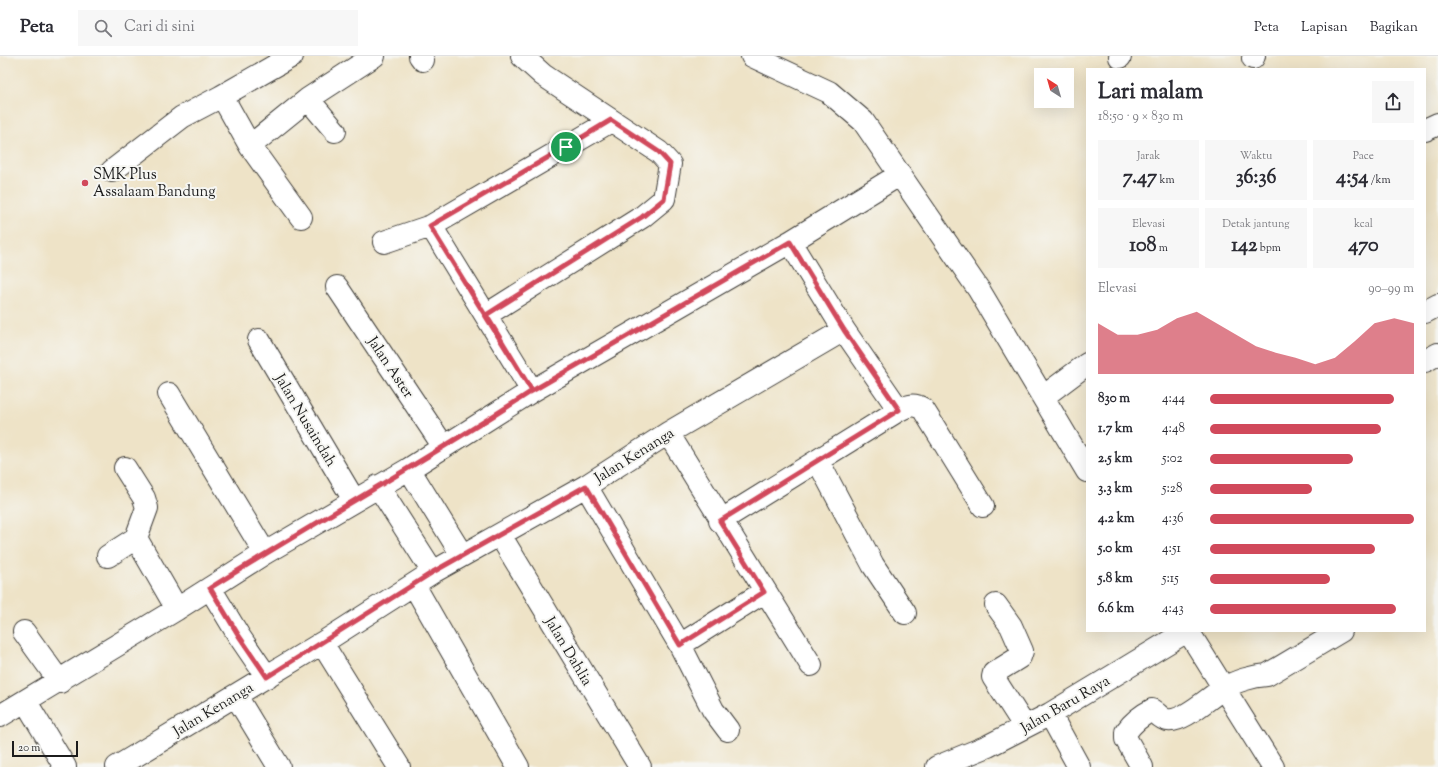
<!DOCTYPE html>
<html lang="id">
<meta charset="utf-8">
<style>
body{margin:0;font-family:"Sorts Mill Goudy",serif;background:#f7f7f7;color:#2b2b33;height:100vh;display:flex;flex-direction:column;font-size:15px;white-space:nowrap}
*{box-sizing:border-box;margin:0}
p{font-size:13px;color:#7c7c81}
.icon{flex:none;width:22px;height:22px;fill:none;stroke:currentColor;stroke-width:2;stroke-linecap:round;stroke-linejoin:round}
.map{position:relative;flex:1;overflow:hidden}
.panel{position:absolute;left:1086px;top:12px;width:340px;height:564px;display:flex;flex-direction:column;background:#fff;border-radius:0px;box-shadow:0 4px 16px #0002}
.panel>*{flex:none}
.needle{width:26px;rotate:323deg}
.buttons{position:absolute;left:1034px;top:12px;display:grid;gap:8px}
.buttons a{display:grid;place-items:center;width:40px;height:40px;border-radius:0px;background:#fff;box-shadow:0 4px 16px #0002;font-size:20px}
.scale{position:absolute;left:12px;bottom:10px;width:66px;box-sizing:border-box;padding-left:4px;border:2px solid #1c1c1c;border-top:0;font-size:11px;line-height:14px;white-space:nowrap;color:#1c1c1c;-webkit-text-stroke:3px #f6f6f2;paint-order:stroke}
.pin{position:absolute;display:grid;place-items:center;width:34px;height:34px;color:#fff;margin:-17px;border:2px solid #fff;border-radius:50%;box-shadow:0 1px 4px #0007}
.round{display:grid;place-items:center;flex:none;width:42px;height:42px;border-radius:0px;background:#f7f7f7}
.overview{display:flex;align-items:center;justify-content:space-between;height:68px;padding:0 12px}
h1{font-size:22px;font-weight:700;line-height:30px}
.metrics{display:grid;grid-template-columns:repeat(3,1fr);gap:6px;height:68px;padding:4px 12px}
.metrics div{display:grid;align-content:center;border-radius:0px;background:#f7f7f7;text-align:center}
.metrics b{font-size:20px;font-weight:700}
.metrics small{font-size:11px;font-weight:400}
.metrics p{font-size:11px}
.chart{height:112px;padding:8px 12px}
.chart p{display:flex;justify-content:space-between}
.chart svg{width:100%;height:72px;margin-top:4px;fill:#d1495b;opacity:.7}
ul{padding:0 12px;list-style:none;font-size:13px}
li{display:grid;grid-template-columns:64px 48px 1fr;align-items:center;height:30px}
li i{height:10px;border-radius:5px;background:#d1495b}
header{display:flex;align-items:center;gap:24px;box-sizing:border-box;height:56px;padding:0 20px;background:#fff;border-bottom:1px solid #e1e1e2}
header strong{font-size:19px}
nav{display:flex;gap:22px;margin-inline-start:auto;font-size:14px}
.search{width:280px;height:36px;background:#f7f7f7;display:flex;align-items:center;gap:10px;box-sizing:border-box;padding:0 14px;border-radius:0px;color:#7c7c81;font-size:15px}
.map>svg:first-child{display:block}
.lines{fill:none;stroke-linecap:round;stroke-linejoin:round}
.street-casing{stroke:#3c3a36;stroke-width:24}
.street{stroke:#fff;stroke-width:22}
.route-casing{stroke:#fff;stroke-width:8}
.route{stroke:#d1495b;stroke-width:5}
.poi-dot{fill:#d1495b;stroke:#f6f6f2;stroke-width:1.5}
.labels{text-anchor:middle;stroke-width:4;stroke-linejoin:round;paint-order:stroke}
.poi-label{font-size:15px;fill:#1c1c1c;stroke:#f6f6f2;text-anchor:start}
.street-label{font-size:15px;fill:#1c1c1c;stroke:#f6f6f2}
</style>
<header>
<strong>Peta</strong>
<div class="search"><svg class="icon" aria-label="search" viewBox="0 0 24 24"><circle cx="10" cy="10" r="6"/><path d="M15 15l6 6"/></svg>Cari di sini</div>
<nav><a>Peta</a><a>Lapisan</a><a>Bagikan</a></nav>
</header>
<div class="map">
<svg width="1438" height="711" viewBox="0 0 1438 711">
<rect width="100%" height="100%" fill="#f6f6f2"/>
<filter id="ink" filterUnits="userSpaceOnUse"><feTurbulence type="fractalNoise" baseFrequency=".025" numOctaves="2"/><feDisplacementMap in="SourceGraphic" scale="8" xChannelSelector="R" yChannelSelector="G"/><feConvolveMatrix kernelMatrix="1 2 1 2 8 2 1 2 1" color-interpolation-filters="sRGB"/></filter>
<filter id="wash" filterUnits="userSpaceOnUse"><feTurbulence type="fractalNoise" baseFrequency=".012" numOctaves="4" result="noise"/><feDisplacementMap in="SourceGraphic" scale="16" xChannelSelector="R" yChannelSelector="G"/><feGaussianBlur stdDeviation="0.9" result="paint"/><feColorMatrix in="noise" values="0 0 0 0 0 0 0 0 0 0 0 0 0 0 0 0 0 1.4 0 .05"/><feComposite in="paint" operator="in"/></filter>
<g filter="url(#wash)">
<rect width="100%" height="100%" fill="#eee3c7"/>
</g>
<g filter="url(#ink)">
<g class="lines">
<g class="street-casing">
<path id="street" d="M 420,0 L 423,4
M 752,0 L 829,36 L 863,65 L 979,234 L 1087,415
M 1120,0 L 1120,1
M 1253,2 L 1254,0
M 1425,74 L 1438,68
M 335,75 L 308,43 L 374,0
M 250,90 L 222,40 L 292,0
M 112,115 L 182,61 L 222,40
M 301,161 L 250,90 L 308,43
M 431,170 L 532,335
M 384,186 L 431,170 L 611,65
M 790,186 L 844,274 L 899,354
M 337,231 L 444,391
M 1425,256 L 1438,249
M 486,259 L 642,161 L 664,143 L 670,108 L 659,96 L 543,19 L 522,0
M 259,284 L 354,444
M 1425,305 L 1438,298
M 169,338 L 265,497
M 1043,341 L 1087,308
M 668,377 L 811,609
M 818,405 L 873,509 L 905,557
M 125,412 L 144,442 L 147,452 L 136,482
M 409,413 L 462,499
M 378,430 L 433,516
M 586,430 L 680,589 L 713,654 L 728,674
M 720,465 L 899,354 C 908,350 913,347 923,353 L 983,450
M 500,479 L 640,711
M 108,500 L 136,482 L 177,553
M 414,529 L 518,711
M 210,532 L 239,580 L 267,621
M 996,549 L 1011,570 L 1022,595 L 1020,601 L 994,617 L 993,621 L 1025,671
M 1188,575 L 1273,711
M 24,576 L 60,626
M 322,587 L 399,711
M 680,589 L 764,536
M 236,640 L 279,711
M 26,646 L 65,711
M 1050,658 L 1079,711
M 0,660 L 177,553 L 265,497 L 409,413 L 532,335 L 790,186 L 899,119
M 117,711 L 322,587 L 433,516 L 586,430 L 668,377 L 844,274
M 937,711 L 988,690 L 1050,658 L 1187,575
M 1142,711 L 1126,683 L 1126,676 C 1133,666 1140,660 1152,654 C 1157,657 1161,663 1167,664 C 1183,667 1209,641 1223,633 C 1235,625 1253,620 1267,619 L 1341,575"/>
</g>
<use href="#street" class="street"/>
</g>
</g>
<g class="lines" filter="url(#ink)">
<g class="route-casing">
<path id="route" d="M 566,91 L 430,170 L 532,335 C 427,404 317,465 210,532 L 239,580 L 267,621 L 433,516 L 586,430 L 680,589 L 764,536 L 720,465 L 899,354 L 844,274 L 790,186 L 532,335 L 486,259 L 642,161 L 664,143 L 670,108 L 659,96 L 611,64 L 566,91"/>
</g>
<use href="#route" class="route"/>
</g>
<circle class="poi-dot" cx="85" cy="127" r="4"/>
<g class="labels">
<g class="poi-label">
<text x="93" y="123">SMK Plus<tspan x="93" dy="17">Assalaam Bandung</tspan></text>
</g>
<g class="street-label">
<text transform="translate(391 311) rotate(56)" y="5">Jalan Aster</text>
<text transform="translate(306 364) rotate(59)" y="5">Jalan Nusaindah</text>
<text transform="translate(634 399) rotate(-32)" y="5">Jalan Kenanga</text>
<text transform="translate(569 595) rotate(59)" y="5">Jalan Dahlia</text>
<text transform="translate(1065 648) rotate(-30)" y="5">Jalan Baru Raya</text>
<text transform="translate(213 653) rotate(-31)" y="5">Jalan Kenanga</text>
</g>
</g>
</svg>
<div class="buttons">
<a><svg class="needle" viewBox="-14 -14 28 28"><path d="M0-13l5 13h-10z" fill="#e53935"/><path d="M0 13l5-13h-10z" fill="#7c7c81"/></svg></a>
</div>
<div class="scale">20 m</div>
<div class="pin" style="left:566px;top:91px;background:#1e9e55"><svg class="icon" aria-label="arrive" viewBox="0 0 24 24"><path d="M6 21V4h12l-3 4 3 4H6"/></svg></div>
<section class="panel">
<div class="overview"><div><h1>Lari malam</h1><p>18:50 · 9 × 830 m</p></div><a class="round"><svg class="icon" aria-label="share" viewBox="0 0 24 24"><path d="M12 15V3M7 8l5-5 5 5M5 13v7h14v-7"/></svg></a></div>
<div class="metrics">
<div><p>Jarak</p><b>7.47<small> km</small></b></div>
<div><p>Waktu</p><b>36:36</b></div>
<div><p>Pace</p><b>4:54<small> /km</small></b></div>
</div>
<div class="metrics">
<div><p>Elevasi</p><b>108<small> m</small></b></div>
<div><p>Detak jantung</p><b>142<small> bpm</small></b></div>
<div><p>kcal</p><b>470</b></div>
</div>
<div class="chart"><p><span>Elevasi</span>90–99 m</p>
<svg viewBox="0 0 160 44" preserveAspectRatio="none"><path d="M0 44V13L10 20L20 20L30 17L40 10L50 6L60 13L70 20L80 27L90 31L100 34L110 38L120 34L130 24L140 13L150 10L160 13V44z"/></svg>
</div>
<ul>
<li><b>830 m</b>4:44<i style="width:90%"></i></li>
<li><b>1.7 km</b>4:48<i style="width:84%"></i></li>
<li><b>2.5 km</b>5:02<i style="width:70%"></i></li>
<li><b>3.3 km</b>5:28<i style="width:50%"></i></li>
<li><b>4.2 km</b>4:36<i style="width:100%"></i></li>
<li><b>5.0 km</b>4:51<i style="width:81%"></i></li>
<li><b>5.8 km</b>5:15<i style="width:59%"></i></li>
<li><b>6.6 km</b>4:43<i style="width:91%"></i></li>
</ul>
</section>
</div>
